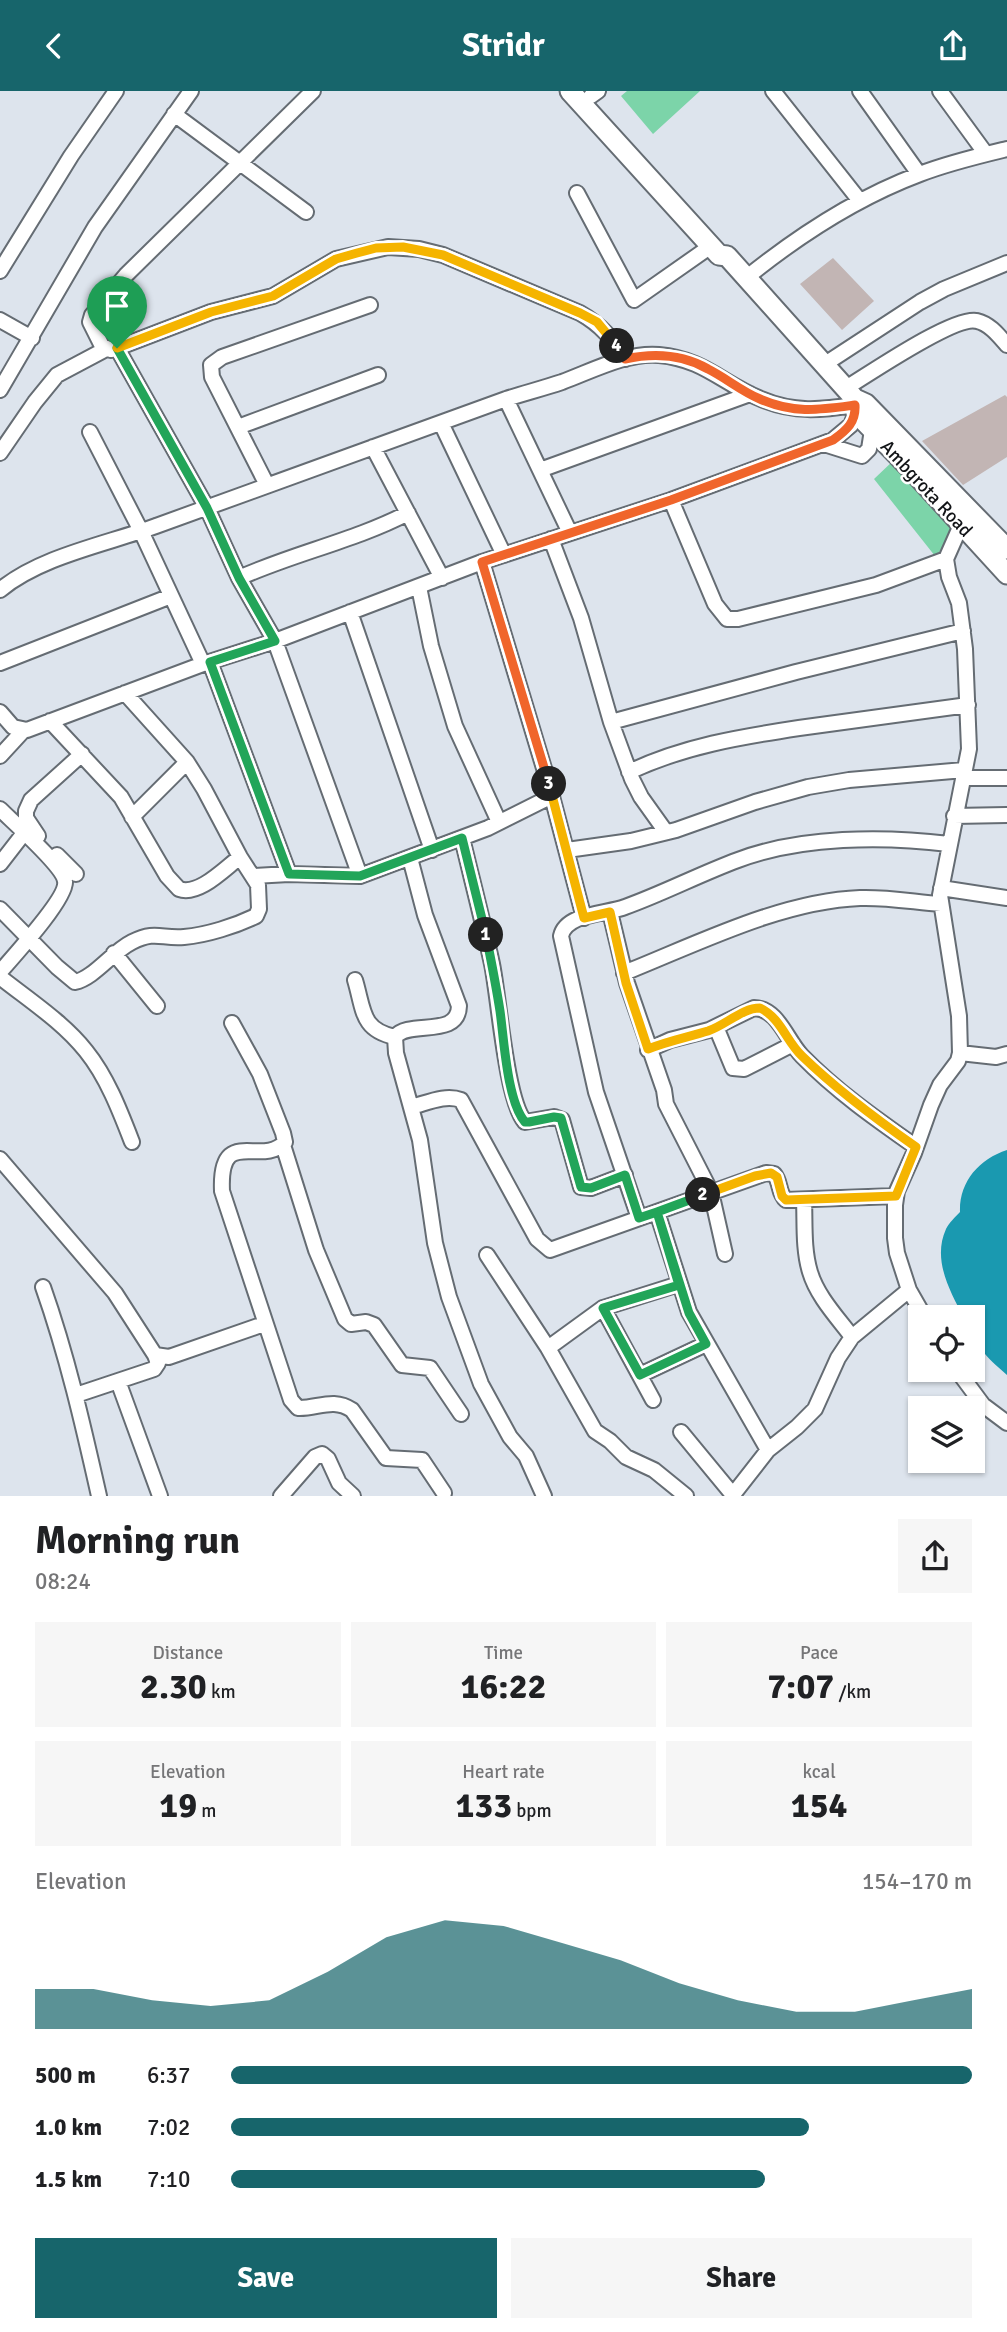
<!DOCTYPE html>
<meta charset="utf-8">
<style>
body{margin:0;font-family:Signika,sans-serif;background:#f6f6f6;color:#202124;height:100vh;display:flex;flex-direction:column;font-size:26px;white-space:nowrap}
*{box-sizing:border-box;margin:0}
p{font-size:23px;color:#757577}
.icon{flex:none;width:38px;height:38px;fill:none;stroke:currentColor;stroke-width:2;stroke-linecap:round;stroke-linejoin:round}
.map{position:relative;height:1405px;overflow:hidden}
.side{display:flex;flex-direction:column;background:#fff;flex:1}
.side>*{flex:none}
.controls{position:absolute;left:908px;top:1214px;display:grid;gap:14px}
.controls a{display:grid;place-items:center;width:77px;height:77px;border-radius:0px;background:#fff;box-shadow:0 2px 5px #0004;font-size:35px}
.pin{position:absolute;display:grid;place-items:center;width:60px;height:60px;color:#fff;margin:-72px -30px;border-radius:50% 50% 50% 0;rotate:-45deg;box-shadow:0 0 7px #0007}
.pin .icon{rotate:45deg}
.km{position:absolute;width:35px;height:35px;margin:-18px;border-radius:50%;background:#222;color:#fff;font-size:19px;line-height:35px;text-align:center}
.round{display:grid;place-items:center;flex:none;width:74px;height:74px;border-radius:0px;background:#f6f6f6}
.headline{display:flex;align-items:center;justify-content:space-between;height:119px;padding:0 35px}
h1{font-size:38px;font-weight:800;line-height:52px}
.figures{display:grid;grid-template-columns:repeat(3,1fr);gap:10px;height:119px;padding:7px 35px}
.figures div{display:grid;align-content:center;border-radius:0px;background:#f6f6f6;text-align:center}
.figures b{font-size:35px;font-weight:800}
.figures small{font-size:19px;font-weight:400}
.figures p{font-size:19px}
.chart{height:196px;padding:14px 35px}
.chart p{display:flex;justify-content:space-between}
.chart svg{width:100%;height:126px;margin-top:7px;fill:#17656b;opacity:.7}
.action{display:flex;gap:14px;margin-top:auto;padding:14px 35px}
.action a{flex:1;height:80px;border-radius:0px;background:#17656b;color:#fff;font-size:28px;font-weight:800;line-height:80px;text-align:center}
.action a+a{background:#f6f6f6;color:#202124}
ul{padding:0 35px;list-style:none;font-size:23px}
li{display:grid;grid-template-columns:112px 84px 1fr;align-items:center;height:52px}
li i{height:18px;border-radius:9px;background:#17656b}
header{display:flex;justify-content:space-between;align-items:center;height:91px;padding:0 35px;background:#17656b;color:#fff;font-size:32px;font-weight:800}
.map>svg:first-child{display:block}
.green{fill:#7cd4a9}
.water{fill:#1a99b0}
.building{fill:#c2b5b4}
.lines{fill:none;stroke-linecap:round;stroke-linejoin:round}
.minor-casing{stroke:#656c73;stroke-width:18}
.major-casing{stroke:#656c73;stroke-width:23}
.minor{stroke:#fff;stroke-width:14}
.major{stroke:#fff;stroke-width:19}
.split-1-casing{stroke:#fff;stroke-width:14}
.split-2-casing{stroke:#fff;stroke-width:14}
.split-3-casing{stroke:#fff;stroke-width:14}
.split-4-casing{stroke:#fff;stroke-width:14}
.split-5-casing{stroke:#fff;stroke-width:14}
.split-1{stroke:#22a559;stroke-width:9}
.split-2{stroke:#22a559;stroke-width:9}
.split-3{stroke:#f5b400;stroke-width:9}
.split-4{stroke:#f0652b;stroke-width:9}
.split-5{stroke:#f5b400;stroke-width:9}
.labels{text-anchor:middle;stroke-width:5;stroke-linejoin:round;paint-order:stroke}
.street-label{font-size:19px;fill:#121417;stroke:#fff}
</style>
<header><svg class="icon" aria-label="back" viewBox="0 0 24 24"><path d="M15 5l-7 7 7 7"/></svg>Stridr<svg class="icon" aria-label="share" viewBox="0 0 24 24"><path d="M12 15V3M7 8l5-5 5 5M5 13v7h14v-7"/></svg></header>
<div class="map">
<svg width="1007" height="1405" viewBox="0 0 1007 1405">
<rect width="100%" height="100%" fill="#dde4ed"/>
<path class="green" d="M 627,0 L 700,0 L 653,43 L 621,5 Z
M 894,369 L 950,430 C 953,448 947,454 935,465 L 874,388 Z"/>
<path class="water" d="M 1007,1059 L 1007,1284 C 986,1265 973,1256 973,1227 L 964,1227 C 950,1200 932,1169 946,1138 C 949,1132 955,1126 960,1121 C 959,1091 979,1068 1007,1059 Z"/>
<path class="building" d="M 833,167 L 874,210 L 842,239 L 800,193 Z
M 1005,304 L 1007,306 L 1007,366 L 963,394 L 922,350 Z"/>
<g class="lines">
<g class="minor-casing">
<path id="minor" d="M 313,0 L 126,184 L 92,224 L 90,231 L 102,255 L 111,259 L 117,257 L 211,221 L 273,205 L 336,168 L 388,156 L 419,158 L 443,164 L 580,222 C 601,234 612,247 625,268
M 773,0 L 860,110
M 860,0 L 919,83
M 940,0 L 986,63
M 591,5 L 598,0
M 174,23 L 306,121
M 577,102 L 634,209 L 711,155
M 0,180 L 71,65 L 116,0
M 746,187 C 798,145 856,107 920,83 C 948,72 978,65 1007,58
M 0,229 L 32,247
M 117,257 L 207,417 L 239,487 L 275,550 L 360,785
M 825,273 L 920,211 L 944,198 L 1007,172
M 846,297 C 869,283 955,224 977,230 C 990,233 999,245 1007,254
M 0,299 L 95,136 L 191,0
M 506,308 L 570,442
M 441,332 L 504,464
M 238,336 L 378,284
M 90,341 L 141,440 L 203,573
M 824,353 L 862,365 L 869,358 L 872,339
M 373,356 L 442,487
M 0,362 L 35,311 L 57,284 L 106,258
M 540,379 L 750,303
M 267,394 L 212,286 L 211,274 L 222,266 L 370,214
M 671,409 L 715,513 L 727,528 L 738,528 L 876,494 L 946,468
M 551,448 L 581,527 L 611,631 L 632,688 L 641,706 L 666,741
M 482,471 L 549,694 L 584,827
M 239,487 C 294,462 354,450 408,422
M 419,496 L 431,555 L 455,635 L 499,731
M 0,499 C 41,465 107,453 156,435 C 273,393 390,351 506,308 C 525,302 544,297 562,291 C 592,280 627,261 659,264 C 704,268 723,293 761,308 C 794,322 821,319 855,314
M 350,521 L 432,759
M 210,571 L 289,783
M 0,572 L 171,505
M 0,621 L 13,636 L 27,639 L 203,573 L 275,550 L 482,471 L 671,409 L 833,349 L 851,334 L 856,322
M 50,630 L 121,706 L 167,785 L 179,798 C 199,805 224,778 240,766
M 611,631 L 796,581 L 963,540
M 0,665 L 23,640
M 629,681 C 684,655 740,646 799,637 C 855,629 912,622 968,614
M 963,687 L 1007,687
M 0,718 C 13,731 63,775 65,790 C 68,806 13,866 0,881
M 954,725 L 1007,724
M 132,726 L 187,671
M 38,745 L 26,727 L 26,720 L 31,709 L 82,663
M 462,747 C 472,789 483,831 492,873 C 499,907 506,1009 525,1031 L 554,1026 L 562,1029 L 581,1096 L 591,1097 L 625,1084
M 567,759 L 631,750 L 676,739 L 755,711 L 808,696 L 849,689 L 964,679
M 57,764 L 76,783
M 410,767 L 425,824 L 459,915 C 458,948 409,928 395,946 L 396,962 L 420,1049 L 435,1152 L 449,1206 L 481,1293 L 510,1346 L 526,1365 L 544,1405
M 0,773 L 24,742
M 253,785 L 289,783 L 360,785 L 488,737 L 552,705
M 941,797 L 1007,807
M 0,818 L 57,876 L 75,891 C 94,887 112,861 132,851 C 156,839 161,848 184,846 C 207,844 235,835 256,825 L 259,818 L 258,794 L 240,766 L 204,698 L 187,671 L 125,602
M 610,821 L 627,892 L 664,999 L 666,1013 L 711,1101 L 725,1163
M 114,862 L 157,915
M 624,882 C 697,853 781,810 860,807 C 887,806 914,811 941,813
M 0,886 C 29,909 63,931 86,960 C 107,986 120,1020 132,1051
M 355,889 C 364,919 361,939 395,946
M 232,932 L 260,983 L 283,1042 L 285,1051 C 261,1077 219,1033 222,1100 L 291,1309 L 298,1317 C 317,1318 333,1306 352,1319 L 386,1367 L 422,1369 L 444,1402
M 716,936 L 733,977 L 744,978 L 793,953
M 648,959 L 670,949 L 709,939 L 754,917 C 778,917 787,950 802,965 C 836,1000 876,1028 916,1056
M 960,962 L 996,966 L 1007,963
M 411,1016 C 427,1012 445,1003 461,1009 L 537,1148 L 550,1159 L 766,1082 L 774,1083 C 781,1091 778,1102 786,1109 L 896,1105
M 283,1054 L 316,1159 L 345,1228 L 351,1233 L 366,1231 L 374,1234 L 402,1274 L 430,1277 L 461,1323
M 0,1068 L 115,1202 L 155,1264 L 169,1266 L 264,1233
M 804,1109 C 805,1132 803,1158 810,1181 C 817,1205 837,1226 852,1246
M 657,1121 L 689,1221 L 768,1359
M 639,1127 L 596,1001 L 561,845 C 566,822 607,823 625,816 C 664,802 700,783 738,769 C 801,745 884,745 949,753
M 487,1164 L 548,1257 L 595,1340 L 610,1350 L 626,1366 L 654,1379 L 686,1405
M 43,1196 C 67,1264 83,1334 99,1405
M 603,1217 L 653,1309
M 925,1227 L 909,1199 L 897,1162 L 895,1147 L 895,1114 L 897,1100 L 914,1062 L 931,1014 L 940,994 L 958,970 L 960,962 L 959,925 L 940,804 L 969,658 L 965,558 L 959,512 L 949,486 L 946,468 L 961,434
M 548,1257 L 603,1217 L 679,1193
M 957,1279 L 983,1314 L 1007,1332
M 640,1284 L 706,1253
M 118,1290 L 160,1405
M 76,1304 L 154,1278 L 158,1272 L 155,1264
M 681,1341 L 733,1404
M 281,1405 L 315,1366 L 322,1363 L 328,1368 L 339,1392 L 353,1405
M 732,1405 L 768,1359 L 797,1336 L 815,1318 L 838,1267 L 852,1246 L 909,1199"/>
</g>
<g class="major-casing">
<path id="major" d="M 570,0 L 719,164 L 727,165 L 855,308 L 866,313 L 1007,458
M 855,308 L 856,322 L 911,378 L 1007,483"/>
</g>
<use href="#minor" class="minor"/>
<use href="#major" class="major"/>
</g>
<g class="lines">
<g class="split-1-casing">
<path id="split-1" d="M 117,257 L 207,417 L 239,487 L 275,550 L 210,571 L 289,783 L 360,785 L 462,747 L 486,844"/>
</g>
<g class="split-2-casing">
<path id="split-2" d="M 486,844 C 491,869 496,894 500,920 C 504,948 507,1010 525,1031 L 529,1031 L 554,1026 L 561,1027 L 581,1096 L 591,1097 L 625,1084 L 639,1127 L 657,1121 L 679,1194 L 603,1217 L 640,1284 L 706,1253 L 689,1222 L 657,1121 L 703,1104"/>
</g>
<g class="split-3-casing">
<path id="split-3" d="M 549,693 L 584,827 L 610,821 L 626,892 L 648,958 C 668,950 688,946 708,940 C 726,934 742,917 760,917 C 781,927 786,950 802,965 C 837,999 876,1028 916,1056 L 896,1105 L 786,1109 L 782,1105 L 777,1086 L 771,1082 L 755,1085 L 703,1104"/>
</g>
<g class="split-4-casing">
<path id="split-4" d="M 549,693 L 482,471 L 671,409 L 833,349 C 847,339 856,331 855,314 C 818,319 795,323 760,308 C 741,300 726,287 708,278 C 682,263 653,262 625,268 L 617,255"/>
</g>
<g class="split-5-casing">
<path id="split-5" d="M 117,257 L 211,221 L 273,205 L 336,168 L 357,162 L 376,157 L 403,156 L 443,164 L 580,222 L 597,231 L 617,255"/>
</g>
<use href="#split-1" class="split-1"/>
<use href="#split-2" class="split-2"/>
<use href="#split-3" class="split-3"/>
<use href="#split-4" class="split-4"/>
<use href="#split-5" class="split-5"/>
</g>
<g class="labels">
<g class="street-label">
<text transform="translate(927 397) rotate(47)" y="7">Ambgrota Road</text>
</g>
</g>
</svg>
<div class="controls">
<a><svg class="icon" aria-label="locate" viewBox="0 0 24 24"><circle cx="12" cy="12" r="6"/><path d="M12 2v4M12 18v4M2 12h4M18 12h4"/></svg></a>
<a><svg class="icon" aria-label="layers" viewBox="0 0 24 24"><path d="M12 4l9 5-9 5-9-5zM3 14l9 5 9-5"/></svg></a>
</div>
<div class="pin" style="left:117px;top:257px;background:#1e9e55"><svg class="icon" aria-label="arrive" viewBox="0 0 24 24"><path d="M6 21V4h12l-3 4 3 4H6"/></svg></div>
<b class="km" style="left:486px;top:844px">1</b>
<b class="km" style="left:703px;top:1104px">2</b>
<b class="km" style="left:549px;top:693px">3</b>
<b class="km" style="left:617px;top:255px">4</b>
</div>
<section class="side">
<div class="headline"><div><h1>Morning run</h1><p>08:24</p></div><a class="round"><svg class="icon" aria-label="share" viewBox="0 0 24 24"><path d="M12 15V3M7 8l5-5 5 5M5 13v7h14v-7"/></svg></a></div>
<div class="figures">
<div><p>Distance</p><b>2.30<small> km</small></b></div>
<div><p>Time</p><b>16:22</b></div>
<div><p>Pace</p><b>7:07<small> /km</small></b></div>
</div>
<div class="figures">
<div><p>Elevation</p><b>19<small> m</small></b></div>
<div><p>Heart rate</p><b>133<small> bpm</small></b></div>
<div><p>kcal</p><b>154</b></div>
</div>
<div class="chart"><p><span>Elevation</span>154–170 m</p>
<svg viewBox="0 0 160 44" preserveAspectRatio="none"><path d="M0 44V30L10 30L20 34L30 36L40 34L50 24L60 12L70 6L80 8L90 14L100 20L110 28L120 34L130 38L140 38L150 34L160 30V44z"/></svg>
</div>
<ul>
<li><b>500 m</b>6:37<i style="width:100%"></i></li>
<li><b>1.0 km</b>7:02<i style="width:78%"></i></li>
<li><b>1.5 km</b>7:10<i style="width:72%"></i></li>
</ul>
<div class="action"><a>Save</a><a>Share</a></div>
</section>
